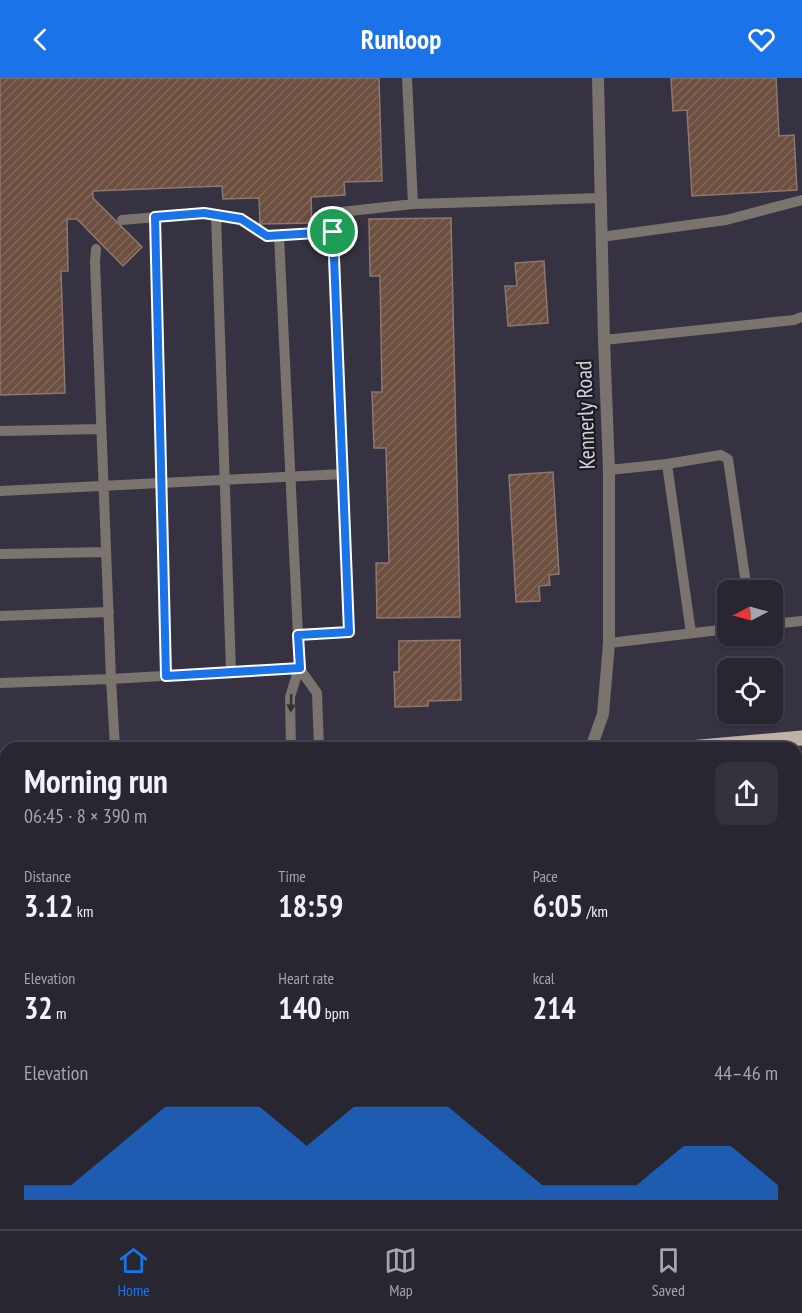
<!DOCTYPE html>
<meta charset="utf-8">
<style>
body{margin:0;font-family:"PT Sans Narrow",sans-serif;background:#34323d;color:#f1f3f6;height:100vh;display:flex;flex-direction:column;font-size:22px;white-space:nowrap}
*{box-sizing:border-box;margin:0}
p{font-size:20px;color:#a5a5ab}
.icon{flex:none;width:33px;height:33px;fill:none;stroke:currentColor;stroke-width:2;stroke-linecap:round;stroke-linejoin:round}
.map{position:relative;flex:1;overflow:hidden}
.side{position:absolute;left:0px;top:664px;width:802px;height:488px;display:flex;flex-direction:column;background:#282631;border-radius:18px 18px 0 0;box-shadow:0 2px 4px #0004,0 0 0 2px #44434d}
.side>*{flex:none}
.needle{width:39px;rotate:264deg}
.tools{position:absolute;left:717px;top:502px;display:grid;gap:12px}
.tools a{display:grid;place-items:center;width:66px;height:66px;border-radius:12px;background:#282631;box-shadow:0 2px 4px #0004,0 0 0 2px #44434d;font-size:30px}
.pin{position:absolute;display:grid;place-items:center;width:51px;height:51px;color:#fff;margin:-26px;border:3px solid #fff;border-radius:50%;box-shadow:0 2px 6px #0007}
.round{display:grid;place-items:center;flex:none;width:63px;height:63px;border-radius:12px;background:#34323d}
.overview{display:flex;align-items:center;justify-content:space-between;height:102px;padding:0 24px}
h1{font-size:33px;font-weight:700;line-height:45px}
.stats{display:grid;grid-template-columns:repeat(3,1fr);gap:9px;height:102px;padding:6px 24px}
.stats div{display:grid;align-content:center}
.stats b{font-size:30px;font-weight:700}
.stats small{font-size:16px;font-weight:400}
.stats p{font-size:16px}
.chart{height:168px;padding:12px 24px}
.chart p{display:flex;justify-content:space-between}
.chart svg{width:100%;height:108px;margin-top:6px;fill:#1a73e8;opacity:.7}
header{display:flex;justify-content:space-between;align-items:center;height:78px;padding:0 24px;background:#1a73e8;color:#fff;font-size:27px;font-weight:700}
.dock{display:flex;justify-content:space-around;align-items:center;height:84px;border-top:2px solid #44434d;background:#282631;font-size:16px;color:#a5a5ab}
.dock a{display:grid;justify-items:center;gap:3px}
.dock .selected{color:#1a73e8}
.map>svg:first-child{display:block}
.forest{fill:url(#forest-crowns)}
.building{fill:url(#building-hatch);stroke:#8b786f;stroke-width:1.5}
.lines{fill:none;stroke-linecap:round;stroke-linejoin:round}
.lane{stroke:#7a736e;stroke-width:10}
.street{stroke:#7a736e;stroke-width:12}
.secondary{stroke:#a1968d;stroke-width:12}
.primary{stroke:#bfb1a5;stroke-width:15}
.oneway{fill:#343135}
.route-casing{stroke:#fff;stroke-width:12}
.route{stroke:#1a73e8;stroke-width:8}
.labels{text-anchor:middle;stroke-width:4.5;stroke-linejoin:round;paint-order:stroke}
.street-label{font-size:22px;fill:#d4d1db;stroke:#1d1b22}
</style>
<header><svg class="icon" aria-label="back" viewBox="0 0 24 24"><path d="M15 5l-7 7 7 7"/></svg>Runloop<svg class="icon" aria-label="heart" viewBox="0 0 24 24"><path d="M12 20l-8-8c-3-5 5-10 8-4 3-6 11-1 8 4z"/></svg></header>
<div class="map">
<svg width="802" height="1151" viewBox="0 0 802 1151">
<defs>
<pattern id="forest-crowns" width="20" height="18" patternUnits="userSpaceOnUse" patternTransform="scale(1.5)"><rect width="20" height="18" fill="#485741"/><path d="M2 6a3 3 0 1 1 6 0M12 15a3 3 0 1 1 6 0" fill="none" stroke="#626e5c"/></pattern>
<pattern id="building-hatch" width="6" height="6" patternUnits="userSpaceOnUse" patternTransform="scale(1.5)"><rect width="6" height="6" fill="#6d4f3f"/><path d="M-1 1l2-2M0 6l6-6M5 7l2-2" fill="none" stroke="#81675a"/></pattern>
</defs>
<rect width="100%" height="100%" fill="#363241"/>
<path class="forest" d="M 1,1128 L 6,1128 L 6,1146 L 82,1146 L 82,1151 L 3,1151 Z"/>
<path class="building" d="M 0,0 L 379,0 L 382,103 L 344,104 L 345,117 L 311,119 L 312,145 L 260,146 L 259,120 L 223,121 L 222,108 L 93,113 L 93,120 L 142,169 L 123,188 L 77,141 L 67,141 L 68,193 L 61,193 L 65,315 L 0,317 Z
M 671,0 L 776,0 L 779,58 L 794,57 L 797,112 L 692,118 L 687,32 L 673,33 Z
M 451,140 L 460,539 L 377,540 L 376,485 L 389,485 L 386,370 L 374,370 L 372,314 L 382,314 L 380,198 L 370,198 L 369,141 Z
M 544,183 L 548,245 L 508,248 L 505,208 L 517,208 L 515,185 Z
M 553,394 L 559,496 L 549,497 L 550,507 L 539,508 L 540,523 L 516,524 L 509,397 Z
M 460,562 L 461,622 L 428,623 L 428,628 L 395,629 L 394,594 L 399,594 L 399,563 Z
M 797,724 L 802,724 L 802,938 Z
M 6,795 L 6,958 L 0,958 L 0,796 Z
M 0,992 L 6,992 L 6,1113 L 4,1113 Z
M 225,1146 L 325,1146 L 325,1149 L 348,1148 L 348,1151 L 225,1151 Z"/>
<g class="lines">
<path class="lane" d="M 407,0 L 413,126
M 216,137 L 231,594
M 155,139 L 166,598
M 122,142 L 204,135 L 241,141 L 267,158 L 333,154
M 279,158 L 298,557
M 601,159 L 726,142 L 802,122
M 604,262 L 794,242 L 802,239
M 0,353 L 101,351
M 667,386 L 721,377 L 728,381 L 747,513
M 609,392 L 667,386 L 691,555
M 0,413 L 343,396
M 0,476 L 106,474
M 0,538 L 109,534
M 772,546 L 802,543
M 609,565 L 728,551
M 0,605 L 111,601 L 95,184 L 96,171
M 115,670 L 111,601 L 299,590 L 298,557 L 349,554 L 332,135 L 413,126 L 600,120
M 291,670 L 290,619 L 299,590 L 317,615 L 319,670
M 796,714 L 802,714
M 130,1146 L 130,1151
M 352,1146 L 352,1151
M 408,1146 L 408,1151
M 463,1146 L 463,1151
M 164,1151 L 173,1146"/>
<path class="street" d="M 591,670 L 603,636 L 609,565 L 609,392 L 604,262 L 598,0"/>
<path class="secondary" d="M 537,1146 L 537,1151"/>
<path class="primary" d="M 689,670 L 802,660
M 0,699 L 6,698"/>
</g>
<defs><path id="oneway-solid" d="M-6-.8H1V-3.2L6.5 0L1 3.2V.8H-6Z" transform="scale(1.5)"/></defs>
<use class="oneway" href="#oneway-solid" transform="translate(291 625) rotate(92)"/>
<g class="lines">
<g class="route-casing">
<path id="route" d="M 204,135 L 241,141 L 267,158 L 333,154 L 349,554 L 298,557 L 300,590 L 166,598 L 155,139 Z"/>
</g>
<use href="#route" class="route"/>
</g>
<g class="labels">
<g class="street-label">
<text transform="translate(585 337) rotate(-92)" y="8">Kennerly Road</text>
</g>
</g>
</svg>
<div class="tools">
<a><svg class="needle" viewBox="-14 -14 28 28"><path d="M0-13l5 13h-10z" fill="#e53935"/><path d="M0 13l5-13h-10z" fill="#a5a5ab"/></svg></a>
<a><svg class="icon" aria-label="locate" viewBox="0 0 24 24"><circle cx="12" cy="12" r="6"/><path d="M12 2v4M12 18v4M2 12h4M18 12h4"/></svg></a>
</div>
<div class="pin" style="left:333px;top:154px;background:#1e9e55"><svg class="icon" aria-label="arrive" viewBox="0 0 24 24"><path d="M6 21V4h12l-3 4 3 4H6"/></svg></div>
<section class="side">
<div class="overview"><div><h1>Morning run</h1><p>06:45 · 8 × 390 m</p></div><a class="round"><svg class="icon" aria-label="share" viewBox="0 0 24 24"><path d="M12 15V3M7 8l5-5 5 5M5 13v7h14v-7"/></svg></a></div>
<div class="stats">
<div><p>Distance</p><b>3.12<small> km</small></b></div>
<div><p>Time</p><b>18:59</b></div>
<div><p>Pace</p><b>6:05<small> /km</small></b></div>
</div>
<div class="stats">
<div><p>Elevation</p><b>32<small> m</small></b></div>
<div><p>Heart rate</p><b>140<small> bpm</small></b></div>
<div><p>kcal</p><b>214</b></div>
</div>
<div class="chart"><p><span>Elevation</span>44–46 m</p>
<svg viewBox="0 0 160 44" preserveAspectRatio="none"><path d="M0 44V38L10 38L20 22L30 6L40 6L50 6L60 22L70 6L80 6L90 6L100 22L110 38L120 38L130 38L140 22L150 22L160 38V44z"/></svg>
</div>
</section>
</div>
<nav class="dock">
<a class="selected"><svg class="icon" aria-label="home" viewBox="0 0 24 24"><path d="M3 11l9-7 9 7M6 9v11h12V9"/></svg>Home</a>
<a><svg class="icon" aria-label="map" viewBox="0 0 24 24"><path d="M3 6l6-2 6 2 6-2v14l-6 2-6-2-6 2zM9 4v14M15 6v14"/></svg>Map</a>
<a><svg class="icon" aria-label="saved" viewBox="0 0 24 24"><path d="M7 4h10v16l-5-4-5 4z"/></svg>Saved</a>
</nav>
